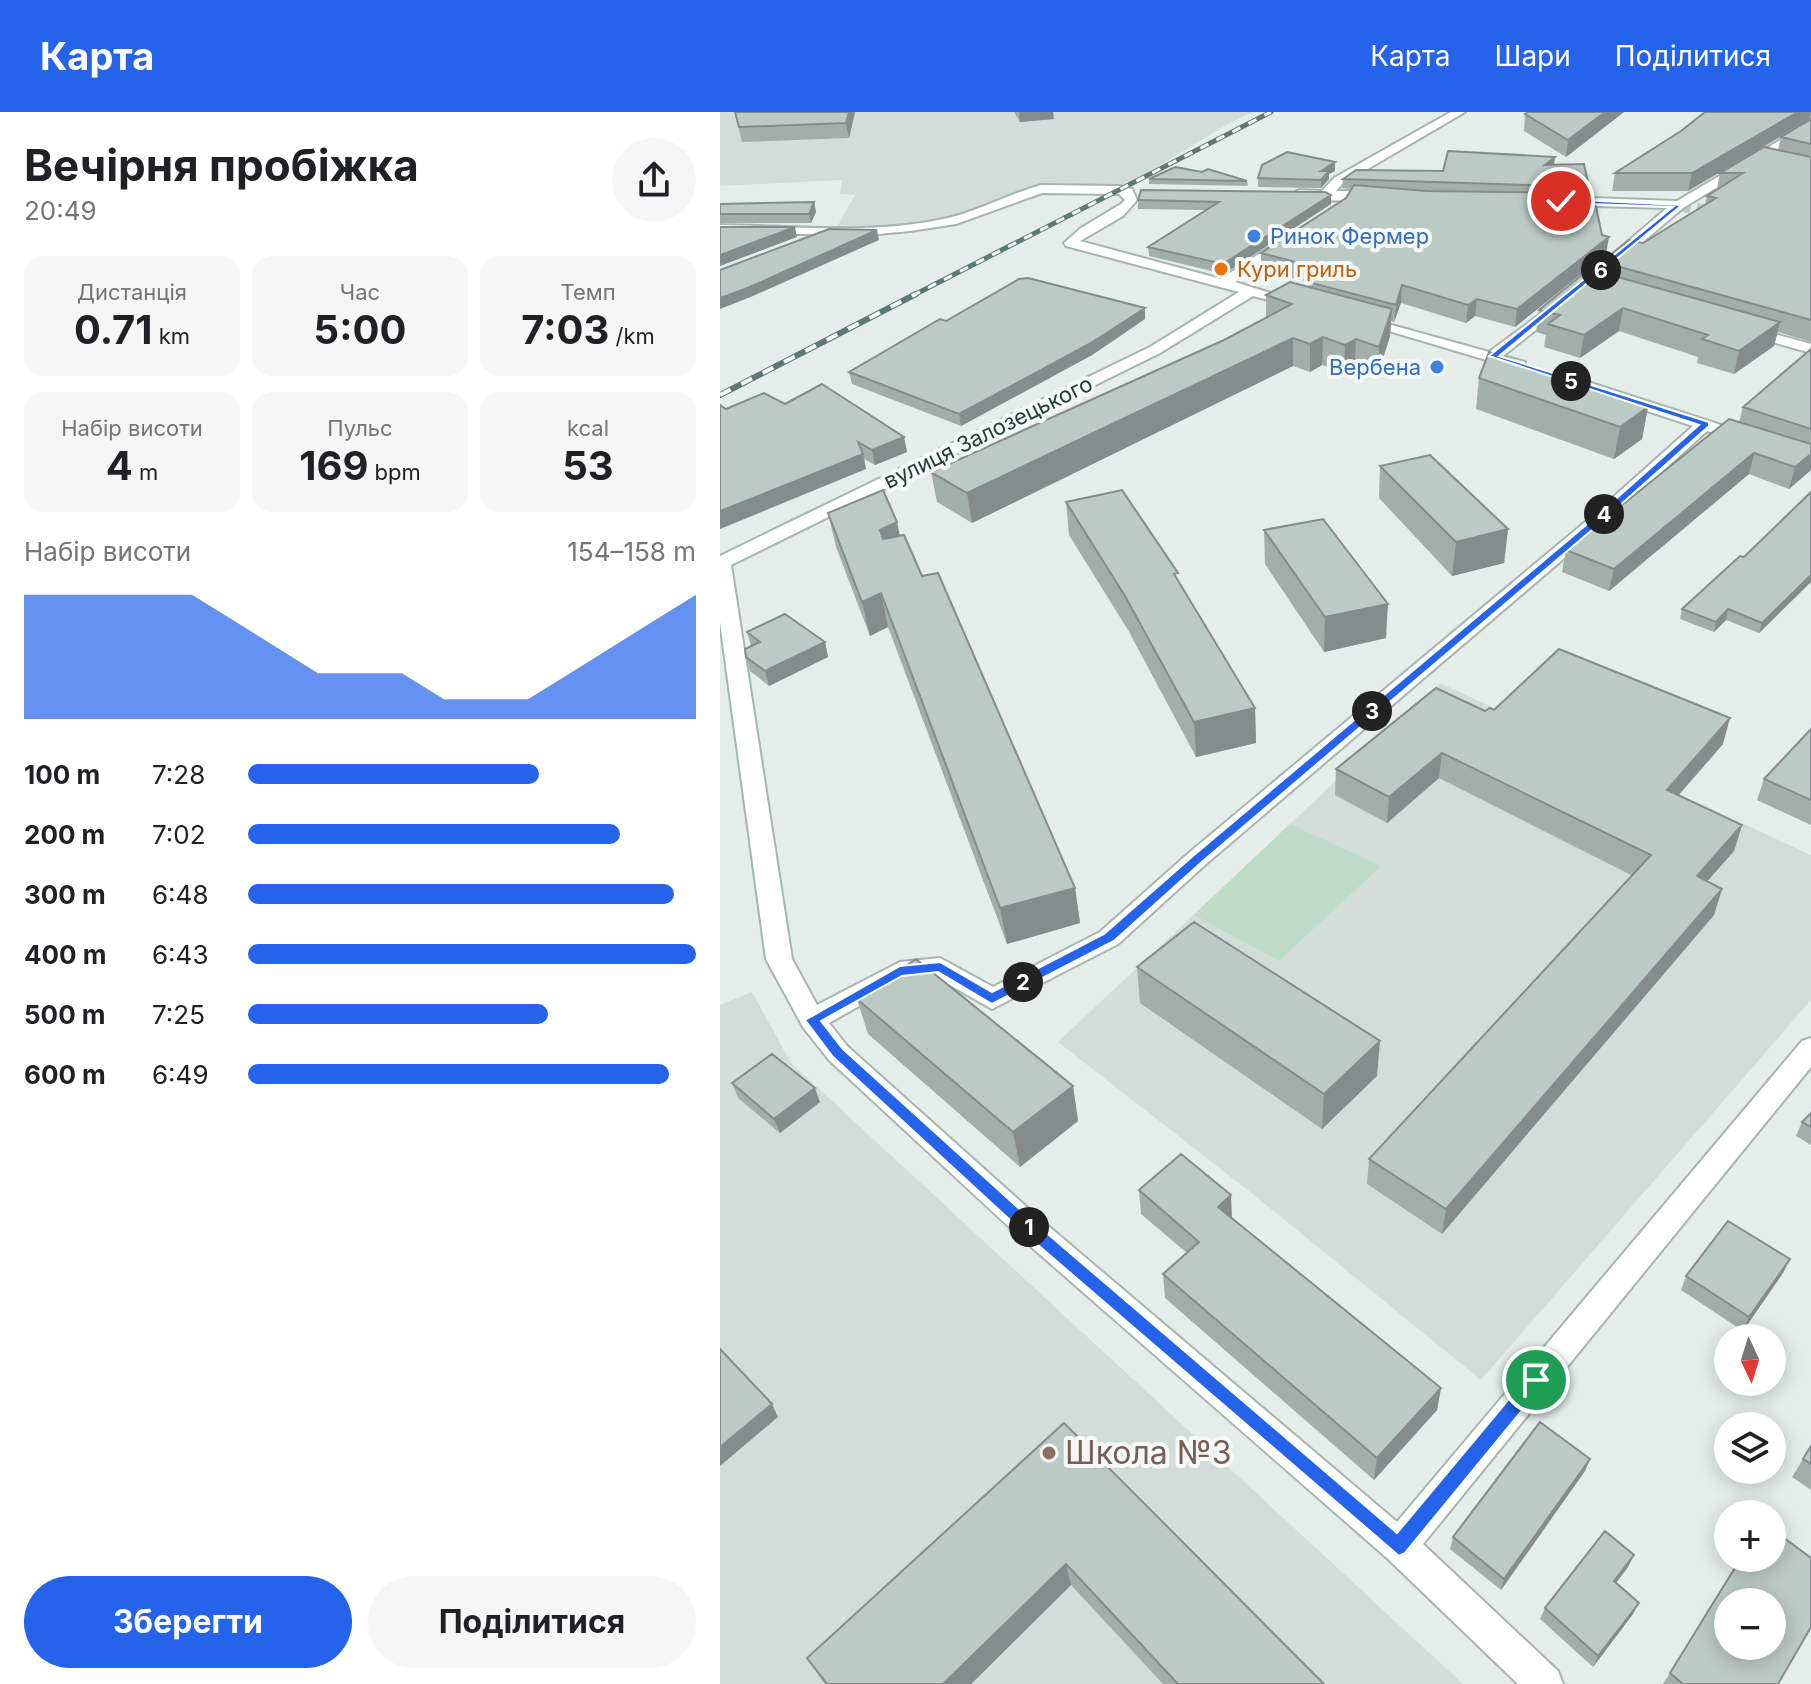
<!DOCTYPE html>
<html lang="uk">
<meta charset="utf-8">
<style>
body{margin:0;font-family:Inter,sans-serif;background:#f6f6f6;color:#202124;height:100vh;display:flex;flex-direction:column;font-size:30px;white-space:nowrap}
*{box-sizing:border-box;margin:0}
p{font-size:26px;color:#757577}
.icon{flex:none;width:44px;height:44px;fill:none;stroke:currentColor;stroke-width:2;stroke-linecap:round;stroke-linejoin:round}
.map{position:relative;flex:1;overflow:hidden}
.details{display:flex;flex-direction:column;background:#fff;width:720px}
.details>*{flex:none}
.needle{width:52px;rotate:176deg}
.buttons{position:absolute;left:994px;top:1212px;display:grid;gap:16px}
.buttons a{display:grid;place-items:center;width:72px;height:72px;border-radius:50%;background:#fff;box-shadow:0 4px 20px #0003;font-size:40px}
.pin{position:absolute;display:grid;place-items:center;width:68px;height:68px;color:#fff;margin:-34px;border:4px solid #fff;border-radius:50%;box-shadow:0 2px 8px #0007}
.km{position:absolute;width:40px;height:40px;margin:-20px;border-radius:50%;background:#222;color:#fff;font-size:22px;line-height:40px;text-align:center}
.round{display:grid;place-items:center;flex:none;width:84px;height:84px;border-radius:42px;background:#f6f6f6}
.overview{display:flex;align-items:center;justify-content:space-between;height:136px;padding:0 24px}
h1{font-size:44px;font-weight:700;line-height:60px}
.metrics{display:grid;grid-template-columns:repeat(3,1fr);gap:12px;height:136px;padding:8px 24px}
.metrics div{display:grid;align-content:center;border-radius:20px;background:#f6f6f6;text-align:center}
.metrics b{font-size:40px;font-weight:700}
.metrics small{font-size:22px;font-weight:400}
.metrics p{font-size:22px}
.chart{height:224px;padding:16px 24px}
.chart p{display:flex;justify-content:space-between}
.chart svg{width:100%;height:144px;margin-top:8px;fill:#2563eb;opacity:.7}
.button{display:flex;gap:16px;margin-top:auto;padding:16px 24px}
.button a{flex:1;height:92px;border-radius:48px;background:#2563eb;color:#fff;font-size:32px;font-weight:700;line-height:92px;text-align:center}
.button a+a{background:#f6f6f6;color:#202124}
ul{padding:0 24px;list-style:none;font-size:26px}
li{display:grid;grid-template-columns:128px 96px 1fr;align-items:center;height:60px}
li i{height:20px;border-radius:10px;background:#2563eb}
header{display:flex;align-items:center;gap:48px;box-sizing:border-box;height:112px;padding:0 40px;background:#2563eb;color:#fff}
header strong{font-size:38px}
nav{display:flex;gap:44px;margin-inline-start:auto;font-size:28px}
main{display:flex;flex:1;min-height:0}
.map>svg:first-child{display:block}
.built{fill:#d2ddd9}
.green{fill:#bdddc9}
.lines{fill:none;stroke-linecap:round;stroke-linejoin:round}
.minor-tunnel{stroke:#becac7;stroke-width:12;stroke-dasharray:12 6;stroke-linecap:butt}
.minor-casing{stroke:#a7b5b1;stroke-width:4}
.minor{fill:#fff;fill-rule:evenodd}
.rail-far1-casing{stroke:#5e7974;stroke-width:5}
.rail-casing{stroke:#5e7974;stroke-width:6}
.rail-far1{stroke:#f4f9f7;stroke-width:3;stroke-dasharray:9;stroke-linecap:butt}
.rail{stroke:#f4f9f7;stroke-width:4;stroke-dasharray:12;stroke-linecap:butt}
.wall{fill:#a2aeaa}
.shaded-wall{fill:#848d8b}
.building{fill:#bccac6;stroke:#848d8b;stroke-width:2;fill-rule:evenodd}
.route{fill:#2563eb;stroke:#fff;stroke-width:2}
.shop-dot{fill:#3f7fe0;stroke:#f4f9f7;stroke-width:3}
.food-dot{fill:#e8710a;stroke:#f4f9f7;stroke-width:3}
.education-dot{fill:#8d6e63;stroke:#f4f9f7;stroke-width:3}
.labels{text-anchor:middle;stroke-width:8;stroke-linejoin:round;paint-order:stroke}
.far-shop-label{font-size:22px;fill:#366cbe;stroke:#f4f9f7;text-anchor:start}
.far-food-label{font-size:22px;fill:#c56008;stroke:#f4f9f7;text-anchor:start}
.far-street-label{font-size:22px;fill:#243e39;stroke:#f4f9f7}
.near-education-label{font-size:32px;fill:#785e54;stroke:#f4f9f7;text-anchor:start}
</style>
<header>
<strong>Карта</strong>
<nav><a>Карта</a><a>Шари</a><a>Поділитися</a></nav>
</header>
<main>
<section class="details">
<div class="overview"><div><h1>Вечірня пробіжка</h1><p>20:49</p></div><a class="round"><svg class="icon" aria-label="share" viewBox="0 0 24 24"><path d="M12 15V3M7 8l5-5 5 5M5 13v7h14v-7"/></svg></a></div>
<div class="metrics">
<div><p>Дистанція</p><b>0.71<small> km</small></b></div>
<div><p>Час</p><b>5:00</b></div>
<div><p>Темп</p><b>7:03<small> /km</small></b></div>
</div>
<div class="metrics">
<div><p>Набір висоти</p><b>4<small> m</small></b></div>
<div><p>Пульс</p><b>169<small> bpm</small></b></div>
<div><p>kcal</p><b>53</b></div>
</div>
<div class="chart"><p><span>Набір висоти</span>154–158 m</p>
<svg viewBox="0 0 160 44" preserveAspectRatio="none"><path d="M0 44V6L10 6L20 6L30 6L40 6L50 14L60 22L70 30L80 30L90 30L100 38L110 38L120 38L130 30L140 22L150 14L160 6V44z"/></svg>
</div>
<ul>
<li><b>100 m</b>7:28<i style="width:65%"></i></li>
<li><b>200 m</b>7:02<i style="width:83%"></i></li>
<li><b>300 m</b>6:48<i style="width:95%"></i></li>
<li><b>400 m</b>6:43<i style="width:100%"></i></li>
<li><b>500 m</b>7:25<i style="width:67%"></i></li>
<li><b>600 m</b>6:49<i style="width:94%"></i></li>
</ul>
<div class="button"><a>Зберегти</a><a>Поділитися</a></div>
</section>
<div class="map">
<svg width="1091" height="1572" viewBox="0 0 1091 1572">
<rect width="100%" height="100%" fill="#e4edea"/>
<path class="built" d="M 0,0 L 533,0 L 508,12 L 399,78 L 332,76 L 267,100 L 189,114 L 116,117 L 135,83 L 120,82 L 122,68 L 0,74 Z
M 720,571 L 1091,743 L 1091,888 L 761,1268 L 534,1083 L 338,930 Z
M 32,880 L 71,951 L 743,1572 L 0,1572 L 0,893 Z"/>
<path class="green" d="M 570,712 L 661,754 L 559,849 L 474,803 Z"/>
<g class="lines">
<path class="minor-tunnel" d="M 959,93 L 1011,104"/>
<g class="minor-casing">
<path id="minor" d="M 731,0 L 745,0 L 622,72 L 616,79 L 662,79 L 666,80 L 666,86 C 648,89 586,91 573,82 L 579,78 L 602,79 L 614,66 Z
M 1091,10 L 1091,18 L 963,96 L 897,152 L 885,149 L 947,96 L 842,93 L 836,89 L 842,85 L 957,89 Z
M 321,73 L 399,74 L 412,77 L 417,88 L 403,104 L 360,129 L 501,167 L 563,126 L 573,126 L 573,132 L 515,170 L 583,191 L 576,195 L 533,184 L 440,241 L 11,453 L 72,847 L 97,893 L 180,850 L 220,846 L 273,875 L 380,820 L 470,740 L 870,406 L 973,314 L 830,267 L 830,261 L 840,261 L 1091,342 L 1091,353 L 987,319 L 882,414 L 486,752 L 398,832 L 272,897 L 216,865 L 185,868 L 109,911 L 127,934 L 320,1107 L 677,1410 L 1082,929 L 1091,926 L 1091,955 L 703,1432 L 838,1559 L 843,1572 L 798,1572 L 667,1446 L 300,1125 L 109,948 L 83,915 L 46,847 L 0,510 L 0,444 L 430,235 L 519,180 L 346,134 L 344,131 L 361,116 L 401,92 L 405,88 L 399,82 L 322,81 L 236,112 L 190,119 L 147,123 L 0,121 L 0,113 C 75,114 154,123 228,106 C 260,98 289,82 321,73 Z
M 842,186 L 847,187 L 847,193 L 783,244 L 805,250 L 805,256 L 800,258 L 632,208 L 639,204 L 769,240 Z
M 1025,214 L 1091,232 L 1091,241 L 1020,221 L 1020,215 Z"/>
</g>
<use href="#minor" class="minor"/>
<g class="rail-far1-casing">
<path id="rail-far1" d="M 192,184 L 551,0"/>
</g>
<g class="rail-casing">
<path id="rail" d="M 0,283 L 196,182"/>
</g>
<use href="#rail-far1" class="rail-far1"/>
<use href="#rail" class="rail"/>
</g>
<path class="wall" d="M 15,0 L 135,0 L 129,26 L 22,30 Z
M 294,0 L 333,0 L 334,7 L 300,10 Z
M 904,0 L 846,45 L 804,19 L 805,2 Z
M 1091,0 L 1091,230 L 1058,220 L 1054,234 L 1014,262 L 977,251 L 978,245 L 899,219 L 860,246 L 824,235 L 826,223 L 816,220 L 819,198 L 881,160 L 882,150 L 923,131 L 985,93 L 987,84 L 997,77 L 1000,61 L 1058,38 L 1061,25 L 1090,8 L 968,79 L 892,79 L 895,61 L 961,19 Z
M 834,53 L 869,75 L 868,81 L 886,142 L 795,215 L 755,204 L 746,211 L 681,191 L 674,210 L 671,209 L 670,224 L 658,262 L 635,254 L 624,261 L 602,253 L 590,260 L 573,254 L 252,411 L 217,390 L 211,360 L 504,228 L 546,206 L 546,183 L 588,175 L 588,170 L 541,158 L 541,141 L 626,86 L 632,77 L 622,76 L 623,67 L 723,59 Z
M 615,59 L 609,62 L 609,67 L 601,76 L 538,75 L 538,66 Z
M 429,67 L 527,69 L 528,74 L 429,72 Z
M 611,83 L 611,92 L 504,162 L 429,144 L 428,135 L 485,98 L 418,97 L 418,88 Z
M 94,90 L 96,100 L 91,111 L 0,111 L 0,92 Z
M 425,196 L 425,207 L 372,243 L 241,314 L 132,272 L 129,260 L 226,209 Z
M 1091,233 L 1091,358 L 1069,377 L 1029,362 L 889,479 L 842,460 L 846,438 L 1019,310 L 1023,295 L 1090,238 Z
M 759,266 L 928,295 L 922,327 L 894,347 L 756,297 Z
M 65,292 L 184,325 L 187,340 L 155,353 L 144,347 L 146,357 L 6,297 Z
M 660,354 L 788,417 L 784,451 L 732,464 L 659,386 Z
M 1091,380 L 1091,470 L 1039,521 L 1006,508 L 994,520 L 960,507 L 962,497 L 1024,445 Z
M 346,390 L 459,470 L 535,596 L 536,631 L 476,645 L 408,518 L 349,423 Z
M 108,401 L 180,424 L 202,464 L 355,776 L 360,811 L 287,832 L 168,515 L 150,524 L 116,435 Z
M 544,418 L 666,526 L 604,540 L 545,452 Z
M 27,520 L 105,530 L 108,545 L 49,574 L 30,559 L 26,545 L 31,534 Z
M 774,598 L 1003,632 L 958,684 L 1022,713 L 1014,739 L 987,769 L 1002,777 L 994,803 L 722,1122 L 647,1072 L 649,1047 L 913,764 L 719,666 L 667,711 L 615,683 L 616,657 L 765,599 Z
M 1091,617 L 1091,713 L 1037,688 L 1044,667 Z
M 417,855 L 657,964 L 602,1017 L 420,891 Z
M 137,887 L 353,974 L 358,1009 L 300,1055 L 148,922 Z
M 12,971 L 100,990 L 60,1021 L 18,986 Z
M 1091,1001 L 1091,1033 L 1076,1024 L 1082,1010 Z
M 419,1078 L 512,1107 L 721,1276 L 717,1298 L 654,1368 L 445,1186 L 443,1162 L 467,1141 L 421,1102 Z
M 1070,1147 L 1063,1161 L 1023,1219 L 961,1178 L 966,1164 Z
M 344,1311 L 604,1572 L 443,1572 L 351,1473 L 251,1572 L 105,1572 L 87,1546 Z
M 1091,1334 L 1091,1378 L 1072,1365 Z
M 865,1359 L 781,1478 L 730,1437 L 733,1425 Z
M 1021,1446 L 1058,1572 L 943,1572 Z
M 908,1455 L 896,1471 L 913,1502 L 873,1555 L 820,1507 L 825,1496 Z"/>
<path class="shaded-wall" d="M 129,0 L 135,0 L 129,26 L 126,11 Z
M 299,0 L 333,0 L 334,7 L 300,10 Z
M 885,0 L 904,0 L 846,45 L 848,28 Z
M 1078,0 L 1091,0 L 1089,7 L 968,79 L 972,61 Z
M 835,45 L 834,54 L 825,53 Z
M 615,50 L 615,59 L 609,62 L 609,67 L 601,76 L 601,59 Z
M 611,83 L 611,92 L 504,162 L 503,152 Z
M 94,90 L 96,100 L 91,111 L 89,102 Z
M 75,115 L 77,125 L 0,154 L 0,143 Z
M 157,118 L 159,128 L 33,184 L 0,197 L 0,186 Z
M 889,125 L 886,142 L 795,215 L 797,197 Z
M 682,173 L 681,191 L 674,210 L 676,193 Z
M 757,187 L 755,204 L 746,211 L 748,193 Z
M 425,196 L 425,207 L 372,243 L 241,314 L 239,302 Z
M 903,196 L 899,219 L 860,246 L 864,223 Z
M 672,197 L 670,224 L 658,262 L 659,235 Z
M 1060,210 L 1054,234 L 1014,262 L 1019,239 Z
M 603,225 L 602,253 L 590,260 L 590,232 Z
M 573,226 L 573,254 L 252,411 L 247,381 Z
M 636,227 L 635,254 L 624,261 L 625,233 Z
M 928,295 L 922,327 L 894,347 L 900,315 Z
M 184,325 L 187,340 L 155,353 L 152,338 Z
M 1034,341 L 1029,362 L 889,479 L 894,457 Z
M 143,342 L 146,357 L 0,417 L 0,399 Z
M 1091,342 L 1091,358 L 1069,377 L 1075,355 Z
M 177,410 L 184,443 L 167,451 L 160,418 Z
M 788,417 L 784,451 L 732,464 L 736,430 Z
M 1091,463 L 1091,470 L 1039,521 L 1042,511 Z
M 161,481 L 168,515 L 150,524 L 142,490 Z
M 668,492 L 666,526 L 604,540 L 605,505 Z
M 1008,497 L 1006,508 L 994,520 L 996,510 Z
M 105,530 L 108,545 L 49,574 L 45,559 Z
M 535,596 L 536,631 L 476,645 L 474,610 Z
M 1010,606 L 1003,632 L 940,704 L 947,678 Z
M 722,641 L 719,666 L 667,711 L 669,685 Z
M 1022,713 L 1014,739 L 969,790 L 977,764 Z
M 355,776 L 360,811 L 287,832 L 280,796 Z
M 1002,777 L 994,803 L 722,1122 L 726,1097 Z
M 660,929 L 657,964 L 602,1017 L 604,982 Z
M 353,974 L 358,1009 L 300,1055 L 293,1020 Z
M 95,976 L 100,990 L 60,1021 L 54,1007 Z
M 511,1083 L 512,1107 L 498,1095 Z
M 1070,1147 L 1063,1161 L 1023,1219 L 1029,1205 Z
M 721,1276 L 717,1298 L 654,1368 L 657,1346 Z
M 52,1292 L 58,1305 L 0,1354 L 0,1335 Z
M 870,1347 L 865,1359 L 781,1478 L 784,1467 Z
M 914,1443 L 908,1455 L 889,1480 L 894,1469 Z
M 346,1452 L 351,1473 L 251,1572 L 223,1572 Z
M 919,1491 L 913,1502 L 873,1555 L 878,1544 Z"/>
<path class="building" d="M 15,0 L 129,0 L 126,11 L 19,15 Z
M 808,0 L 885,0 L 848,28 L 805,2 Z
M 985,0 L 1078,0 L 972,61 L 895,61 L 961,19 Z
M 1091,7 L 1091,32 L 1061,25 Z
M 1044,35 L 1091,45 L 1091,208 L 882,150 L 909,128 L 923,131 L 996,86 L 987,84 L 1023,61 L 1000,61 Z
M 728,39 L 835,45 L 825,53 L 864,52 L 869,75 L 623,67 L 636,58 L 723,59 Z
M 567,40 L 615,50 L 601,59 L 609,59 L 601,68 L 538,66 L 542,53 Z
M 455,55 L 482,60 L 488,57 L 527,69 L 429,67 Z
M 634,73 L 707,79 L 873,81 L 882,123 L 889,125 L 797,197 L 757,187 L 748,193 L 682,173 L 676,193 L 588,170 L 609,159 L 541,141 L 626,86 Z
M 421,78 L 605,80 L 611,83 L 503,152 L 428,135 L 499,90 L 418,88 Z
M 94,90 L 89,102 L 0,102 L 0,92 Z
M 0,115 L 75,115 L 0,143 Z
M 109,117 L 157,118 L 30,175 L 0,186 L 0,158 Z
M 869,157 L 1060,210 L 1019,239 L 982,227 L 988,223 L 903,196 L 864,223 L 828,212 L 840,203 L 819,198 Z
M 308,166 L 425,196 L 371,231 L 239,302 L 129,260 L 220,207 L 226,209 L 299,167 Z
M 570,170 L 672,197 L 659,235 L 636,227 L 625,233 L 603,225 L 590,232 L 573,226 L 247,381 L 211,360 L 504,228 L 572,192 L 546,183 Z
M 1091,237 L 1091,317 L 1023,295 Z
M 769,240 L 928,295 L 900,315 L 759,266 Z
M 102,272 L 184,325 L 152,338 L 138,330 L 143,342 L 0,399 L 0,293 L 6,297 L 44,281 L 65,292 Z
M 1009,307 L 1091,332 L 1091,342 L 1075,355 L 1034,341 L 894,457 L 846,438 Z
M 710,343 L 788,417 L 736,430 L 660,354 Z
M 163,378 L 177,410 L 160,418 L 163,427 L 184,423 L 202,464 L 218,461 L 355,776 L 280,796 L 161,481 L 142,490 L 108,401 Z
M 402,378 L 458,461 L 454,462 L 535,596 L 474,610 L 405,484 L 346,390 Z
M 1091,380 L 1091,463 L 1042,511 L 1008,497 L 996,510 L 962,497 L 1020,444 L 1024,445 Z
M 603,407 L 668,492 L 605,505 L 544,418 Z
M 65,502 L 105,530 L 45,559 L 26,545 L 25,537 L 40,530 L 27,520 Z
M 839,537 L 1010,606 L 947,678 L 1022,713 L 977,764 L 1002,777 L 726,1097 L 649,1047 L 931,743 L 722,641 L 669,685 L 616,657 L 716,576 L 765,599 L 770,596 L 774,598 Z
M 1091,617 L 1091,688 L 1044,667 Z
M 474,810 L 660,929 L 604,982 L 417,855 Z
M 196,847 L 353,974 L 293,1020 L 137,887 Z
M 52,942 L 95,976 L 54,1007 L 12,971 Z
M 1091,1001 L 1091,1015 L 1082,1010 Z
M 461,1042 L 511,1083 L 498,1095 L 721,1276 L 657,1346 L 443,1162 L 479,1130 L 419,1078 Z
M 1008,1109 L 1070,1147 L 1029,1205 L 966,1164 Z
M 0,1237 L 52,1292 L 0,1335 Z
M 820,1310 L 870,1347 L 784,1467 L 733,1425 Z
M 344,1311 L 604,1572 L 458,1572 L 346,1452 L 223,1572 L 107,1572 L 87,1546 Z
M 1091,1334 L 1091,1352 L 1083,1347 Z
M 1052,1417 L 1091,1446 L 1091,1515 L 1058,1572 L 963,1572 L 950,1561 L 1021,1446 L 1052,1446 ZM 1008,1490 L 1052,1490 L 1052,1534 L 1008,1534 Z
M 885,1419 L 914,1443 L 894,1469 L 919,1491 L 878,1544 L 825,1496 Z"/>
<path class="route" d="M 838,87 L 962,93 L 779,244 L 989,310 L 989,314 L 879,412 L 483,749 L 394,829 L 272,892 L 218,860 L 182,864 L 101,909 L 123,937 L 315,1111 L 677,1421 L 810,1262 L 822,1262 L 825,1268 L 822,1274 L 685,1441 L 679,1444 L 304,1121 L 113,945 L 85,908 L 180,854 L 220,850 L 272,880 L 384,822 L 474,743 L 872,408 L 979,313 L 769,244 L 953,95 L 841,91 Z"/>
<g class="shop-dot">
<circle cx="534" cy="124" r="8"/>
<circle cx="717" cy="255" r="8"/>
</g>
<circle class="food-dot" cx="501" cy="157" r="8"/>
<circle class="education-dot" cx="329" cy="1341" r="8"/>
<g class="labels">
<g class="far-shop-label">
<text x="550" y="132">Ринок Фермер</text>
<text x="701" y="263" text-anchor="end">Вербена</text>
</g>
<g class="far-food-label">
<text x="517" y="165">Кури гриль</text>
</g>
<g class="far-street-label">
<text transform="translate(268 320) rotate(-26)" y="8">вулиця Залозецького</text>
</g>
<g class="near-education-label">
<text x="345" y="1352">Школа №3</text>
</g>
</g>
</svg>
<div class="buttons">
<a><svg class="needle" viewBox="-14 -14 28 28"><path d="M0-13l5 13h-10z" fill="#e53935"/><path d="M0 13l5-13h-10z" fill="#757577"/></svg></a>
<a><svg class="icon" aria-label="layers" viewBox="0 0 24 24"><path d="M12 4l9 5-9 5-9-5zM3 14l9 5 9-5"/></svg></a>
<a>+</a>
<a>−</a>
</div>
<div class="pin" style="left:816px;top:1268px;background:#1e9e55"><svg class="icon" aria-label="arrive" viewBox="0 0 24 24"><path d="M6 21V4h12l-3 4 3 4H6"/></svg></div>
<div class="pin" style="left:841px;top:89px;background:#d93025"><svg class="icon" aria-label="check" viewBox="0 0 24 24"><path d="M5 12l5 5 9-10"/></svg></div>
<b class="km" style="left:309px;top:1115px">1</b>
<b class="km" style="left:303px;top:870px">2</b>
<b class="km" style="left:652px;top:599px">3</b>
<b class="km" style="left:884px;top:402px">4</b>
<b class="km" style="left:851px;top:269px">5</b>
<b class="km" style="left:881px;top:158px">6</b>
</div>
</main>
